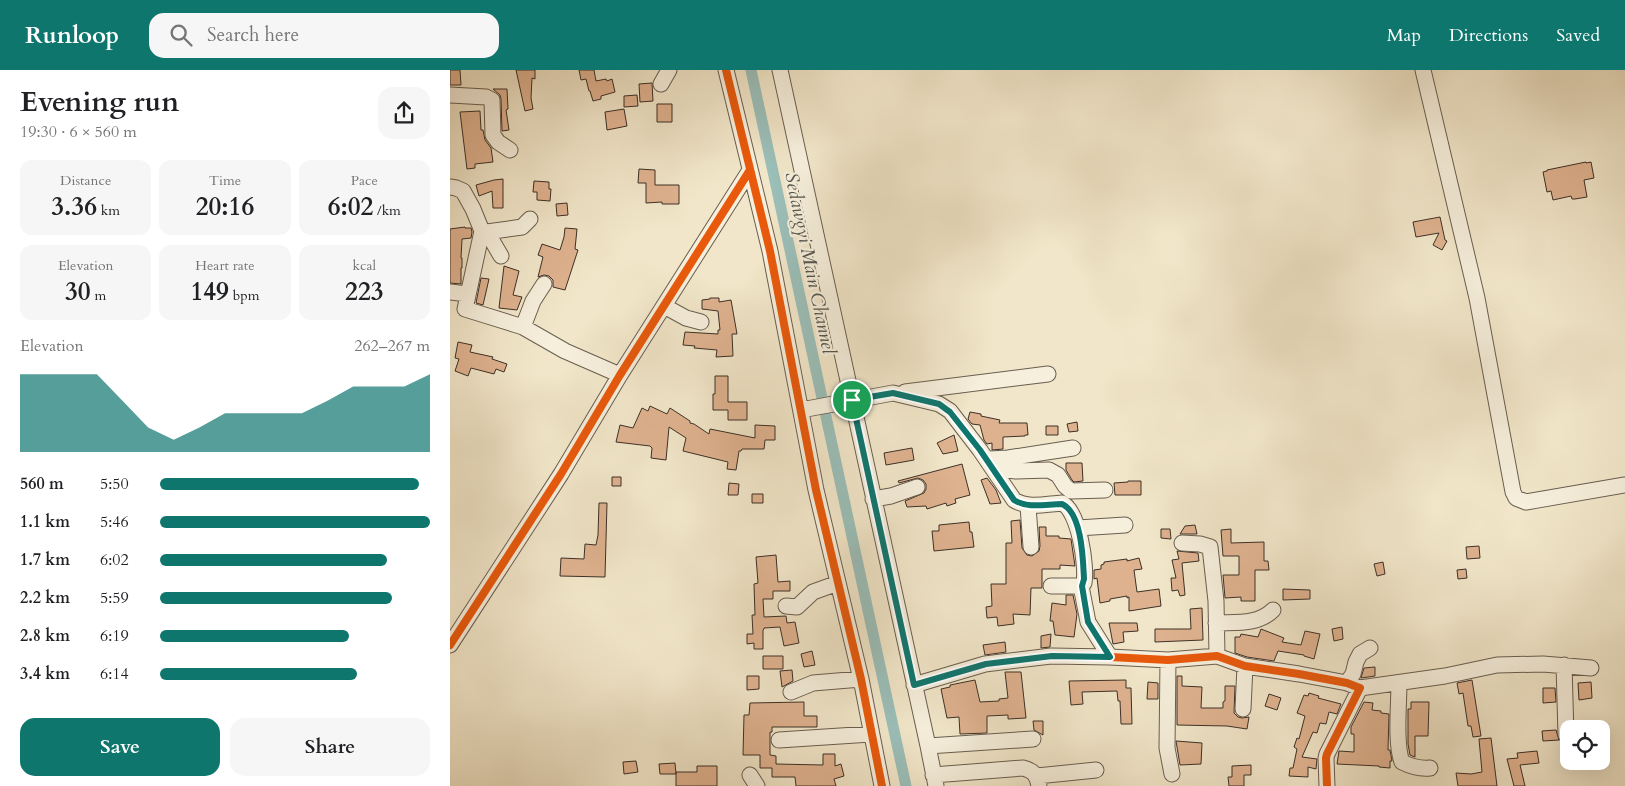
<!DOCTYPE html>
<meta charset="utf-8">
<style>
body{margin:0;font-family:Cardo,serif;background:#f6f6f6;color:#202124;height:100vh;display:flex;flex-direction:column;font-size:19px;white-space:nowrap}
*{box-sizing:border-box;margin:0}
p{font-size:16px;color:#757577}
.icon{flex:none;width:28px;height:28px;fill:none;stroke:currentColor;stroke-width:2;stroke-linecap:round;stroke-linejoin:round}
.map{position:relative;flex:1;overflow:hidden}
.side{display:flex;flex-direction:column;background:#fff;width:450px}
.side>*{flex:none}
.tools{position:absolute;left:1110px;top:650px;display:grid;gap:10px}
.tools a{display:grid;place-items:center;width:50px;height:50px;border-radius:10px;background:#fff;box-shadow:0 5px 20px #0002;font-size:25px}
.pin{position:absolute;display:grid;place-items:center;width:42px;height:42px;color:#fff;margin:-21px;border:2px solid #fff;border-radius:50%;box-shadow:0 1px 5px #0007}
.round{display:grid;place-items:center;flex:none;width:52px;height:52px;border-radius:15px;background:#f6f6f6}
.overview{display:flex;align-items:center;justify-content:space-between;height:85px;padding:0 20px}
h1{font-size:28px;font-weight:700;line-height:38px}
.figures{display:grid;grid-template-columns:repeat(3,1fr);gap:8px;height:85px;padding:5px 20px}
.figures div{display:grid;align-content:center;border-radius:12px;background:#f6f6f6;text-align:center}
.figures b{font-size:25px;font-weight:700}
.figures small{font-size:14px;font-weight:400}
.figures p{font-size:14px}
.chart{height:140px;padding:10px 20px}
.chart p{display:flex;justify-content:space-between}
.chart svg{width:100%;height:90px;margin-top:5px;fill:#0f766e;opacity:.7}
.action{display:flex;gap:10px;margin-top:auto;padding:10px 20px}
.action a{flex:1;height:58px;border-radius:15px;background:#0f766e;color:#fff;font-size:20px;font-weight:700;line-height:58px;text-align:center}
.action a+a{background:#f6f6f6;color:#202124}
ul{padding:0 20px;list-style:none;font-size:16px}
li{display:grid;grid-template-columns:80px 60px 1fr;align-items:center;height:38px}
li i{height:12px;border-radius:6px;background:#0f766e}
header{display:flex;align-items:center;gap:30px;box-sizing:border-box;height:70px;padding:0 25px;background:#0f766e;color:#fff}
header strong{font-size:24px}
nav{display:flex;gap:28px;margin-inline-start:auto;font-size:18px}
.search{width:350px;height:45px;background:#f6f6f6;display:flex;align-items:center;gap:12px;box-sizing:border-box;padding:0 18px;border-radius:15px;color:#757577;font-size:19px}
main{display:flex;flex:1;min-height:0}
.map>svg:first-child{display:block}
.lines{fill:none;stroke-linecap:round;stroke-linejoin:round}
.canal{stroke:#9bbfb9;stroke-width:11}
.building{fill:#dfb28f;stroke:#3c3027}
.minor-casing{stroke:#695e50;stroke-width:17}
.minor{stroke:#f6efdc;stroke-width:15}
.cycleway-casing{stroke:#f6efdc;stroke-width:11}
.cycleway{stroke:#e8590c;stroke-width:8}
.route-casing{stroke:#fff;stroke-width:10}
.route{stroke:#0f766e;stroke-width:6}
.labels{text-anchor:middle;stroke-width:4.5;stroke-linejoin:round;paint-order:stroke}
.water-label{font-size:19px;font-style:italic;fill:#54544c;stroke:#f6efdc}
</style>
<header>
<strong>Runloop</strong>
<div class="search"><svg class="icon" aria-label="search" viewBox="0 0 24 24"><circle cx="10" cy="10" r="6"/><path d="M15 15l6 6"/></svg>Search here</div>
<nav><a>Map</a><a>Directions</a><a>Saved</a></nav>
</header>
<main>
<section class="side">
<div class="overview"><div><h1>Evening run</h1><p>19:30 · 6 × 560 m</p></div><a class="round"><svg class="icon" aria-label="share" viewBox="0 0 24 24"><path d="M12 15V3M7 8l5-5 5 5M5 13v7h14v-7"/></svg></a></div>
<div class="figures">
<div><p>Distance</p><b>3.36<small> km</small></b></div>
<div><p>Time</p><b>20:16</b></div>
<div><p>Pace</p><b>6:02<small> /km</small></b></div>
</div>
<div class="figures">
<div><p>Elevation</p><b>30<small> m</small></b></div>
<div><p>Heart rate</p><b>149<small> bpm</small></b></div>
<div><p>kcal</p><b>223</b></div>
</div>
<div class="chart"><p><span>Elevation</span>262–267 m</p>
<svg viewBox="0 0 160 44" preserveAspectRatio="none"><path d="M0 44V6L10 6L20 6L30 6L40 19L50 32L60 38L70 32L80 25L90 25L100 25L110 25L120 19L130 12L140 12L150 12L160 6V44z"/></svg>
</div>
<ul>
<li><b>560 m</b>5:50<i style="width:96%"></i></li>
<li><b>1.1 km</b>5:46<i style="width:100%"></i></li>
<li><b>1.7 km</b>6:02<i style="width:84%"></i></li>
<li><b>2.2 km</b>5:59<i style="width:86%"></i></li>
<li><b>2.8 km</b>6:19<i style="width:70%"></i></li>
<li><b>3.4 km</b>6:14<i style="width:73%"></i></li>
</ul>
<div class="action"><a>Save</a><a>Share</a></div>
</section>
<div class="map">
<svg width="1175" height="716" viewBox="0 0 1175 716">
<rect width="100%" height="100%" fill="#f1e6c9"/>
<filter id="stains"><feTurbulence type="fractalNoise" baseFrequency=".004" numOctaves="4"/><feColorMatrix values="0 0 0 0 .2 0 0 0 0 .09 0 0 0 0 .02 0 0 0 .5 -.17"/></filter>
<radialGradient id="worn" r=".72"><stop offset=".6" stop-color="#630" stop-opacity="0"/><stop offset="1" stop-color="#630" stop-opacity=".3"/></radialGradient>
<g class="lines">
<path class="canal" d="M 301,0 L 456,716"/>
</g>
<path class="building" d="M 0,0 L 10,0 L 11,15 L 0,15 Z
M 66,0 L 85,0 L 85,9 L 82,8 L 81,28 L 83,39 L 75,41 Z
M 129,0 L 144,0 L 146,11 L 156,9 L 157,11 L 162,9 L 165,22 L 151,26 L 151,29 L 143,31 L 140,21 L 139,21 L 136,9 L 131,10 Z
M 202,13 L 203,31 L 190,32 L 189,14 Z
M 43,19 L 57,19 L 58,39 L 56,40 L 59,60 L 52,61 L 51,29 L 50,25 Z
M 187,25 L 188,36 L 174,37 L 174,26 Z
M 207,34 L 222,34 L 222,52 L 207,52 Z
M 174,39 L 177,56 L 157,60 L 155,42 Z
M 30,41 L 31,60 L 33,60 L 35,70 L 41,78 L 43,92 L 25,94 L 25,98 L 17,99 L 10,42 Z
M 1136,92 L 1136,93 L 1141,92 L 1144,108 L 1134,110 L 1137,127 L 1125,129 L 1122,129 L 1121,126 L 1103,130 L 1101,121 L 1097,122 L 1093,102 L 1097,101 L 1097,100 Z
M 189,99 L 205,100 L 205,115 L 229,115 L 229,134 L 212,134 L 212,132 L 196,133 L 196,113 L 188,113 Z
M 53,109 L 53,138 L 43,138 L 42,121 L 29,126 L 26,115 L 44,110 Z
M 84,111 L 99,112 L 99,119 L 101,119 L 100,131 L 87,130 L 87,122 L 83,122 Z
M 117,133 L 118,145 L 107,146 L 106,134 Z
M 990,147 L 995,170 L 997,171 L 992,180 L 983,175 L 989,163 L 966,167 L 963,152 Z
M 15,157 L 15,158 L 21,158 L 22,162 L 21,168 L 12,169 L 11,188 L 12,188 L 12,198 L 11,198 L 11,214 L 0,213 L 0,159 Z
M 115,158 L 127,159 L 125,179 L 128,180 L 115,220 L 103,217 L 103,210 L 99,206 L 94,205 L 88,207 L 93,187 L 88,185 L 92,174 L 110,180 L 114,167 Z
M 54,196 L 69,201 L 63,225 L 72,227 L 67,240 L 49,238 Z
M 31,208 L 39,209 L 33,235 L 26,233 Z
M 260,228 L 269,228 L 269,232 L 281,230 L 287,264 L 282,264 L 283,286 L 266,287 L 267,280 L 244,278 L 245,276 L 233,275 L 235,262 L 268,264 L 268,260 L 270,260 L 268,241 L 252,239 L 252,230 L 260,229 Z
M 8,272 L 22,275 L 20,282 L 43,287 L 42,289 L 57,294 L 54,302 L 46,299 L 44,304 L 21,298 L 18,306 L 5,301 L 9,289 L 5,288 Z
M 265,306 L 278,306 L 278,332 L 297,332 L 297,350 L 278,350 L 278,340 L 263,340 L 263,324 L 265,324 Z
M 200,336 L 217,344 L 220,338 L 240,351 L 240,353 L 244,354 L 259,364 L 260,359 L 305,368 L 305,355 L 325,356 L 325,370 L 315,370 L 314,379 L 292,379 L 291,381 L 289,381 L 286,400 L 277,399 L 278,392 L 233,381 L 236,368 L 219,357 L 216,390 L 201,388 L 202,378 L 200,376 L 166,372 L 170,355 L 183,358 L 192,338 L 198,341 Z
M 520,342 L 531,344 L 531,346 L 550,350 L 549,353 L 577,353 L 578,365 L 575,365 L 575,366 L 553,367 L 553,379 L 542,380 L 542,373 L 537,374 L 534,370 L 530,355 L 522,354 L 518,349 Z
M 627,352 L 628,361 L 619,362 L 617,354 Z
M 596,356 L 608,356 L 608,365 L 596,365 Z
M 504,365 L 508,381 L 493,384 L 487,373 Z
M 462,378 L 464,390 L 436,395 L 434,383 Z
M 616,393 L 632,393 L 633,411 L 624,412 L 622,410 L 616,400 Z
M 512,394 L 520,425 L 505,429 L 506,433 L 497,436 L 496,433 L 477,439 L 476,436 L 457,437 L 455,431 L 474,423 L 476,419 L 476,414 L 473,410 L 468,408 L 449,413 L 448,411 Z
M 162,407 L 171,407 L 171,416 L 162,416 Z
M 537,408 L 546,420 L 551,433 L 540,434 L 531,410 Z
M 678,411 L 691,411 L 691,425 L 665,425 L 664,413 L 678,412 Z
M 279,413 L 289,414 L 288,425 L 278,425 Z
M 302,424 L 313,424 L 313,433 L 302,433 Z
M 149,433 L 157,433 L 155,507 L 110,506 L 111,488 L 134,489 L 135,474 L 146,475 L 148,465 Z
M 570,450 L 572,478 L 577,485 L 582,486 L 589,481 L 590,476 L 589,457 L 596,457 L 596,466 L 609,466 L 609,468 L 621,469 L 625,496 L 610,495 L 610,499 L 592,499 L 592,518 L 581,518 L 580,545 L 563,544 L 564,554 L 548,556 L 547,547 L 537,548 L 536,537 L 542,536 L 541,514 L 556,514 L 556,473 L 562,473 L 561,451 Z
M 519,452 L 520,462 L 522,462 L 524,477 L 484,481 L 482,461 L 489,461 L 489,455 Z
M 745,455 L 747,464 L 730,464 L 735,456 Z
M 711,459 L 720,459 L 721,469 L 711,468 Z
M 781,459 L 781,473 L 814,472 L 814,491 L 818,491 L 819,500 L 805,500 L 805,531 L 791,531 L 791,527 L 775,528 L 773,505 L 789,505 L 789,486 L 773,486 L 771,460 Z
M 1029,476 L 1030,488 L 1017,489 L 1016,477 Z
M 727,481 L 748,483 L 749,491 L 732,493 L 735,525 L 730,526 L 728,520 L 722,521 L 721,508 L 726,508 L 722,490 L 729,489 Z
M 326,485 L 328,512 L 340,511 L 340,521 L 323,521 L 323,529 L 313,529 L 314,547 L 336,546 L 337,553 L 345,552 L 349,573 L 334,576 L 330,557 L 314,558 L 314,559 L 313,560 L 313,579 L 304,579 L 304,573 L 297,574 L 297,564 L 303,564 L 302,545 L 305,545 L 304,514 L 308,513 L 306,487 Z
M 689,488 L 692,499 L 684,500 L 687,522 L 709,519 L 711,536 L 679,541 L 679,527 L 677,528 L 677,526 L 660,529 L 660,531 L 650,533 L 647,508 L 644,509 L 644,500 L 651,499 L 651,495 L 654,494 L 654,492 L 677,489 L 677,491 Z
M 933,492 L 935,504 L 927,506 L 924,494 Z
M 1016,499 L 1017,508 L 1008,509 L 1007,500 Z
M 833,519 L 860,520 L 860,529 L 833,530 Z
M 616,525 L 623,525 L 627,544 L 624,567 L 605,565 L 603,551 L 600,551 L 602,533 L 616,535 Z
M 752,538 L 753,570 L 705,572 L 705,559 L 741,559 L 740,539 Z
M 659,553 L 687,553 L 688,561 L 673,562 L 674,572 L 663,574 Z
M 892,557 L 893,569 L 884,571 L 882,559 Z
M 811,559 L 834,568 L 832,572 L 851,575 L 855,561 L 870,564 L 864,589 L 854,586 L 854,585 L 828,581 L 824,591 L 797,587 L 785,583 L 785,567 L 790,567 L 791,564 L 808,567 Z
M 601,564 L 600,577 L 591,578 L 591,566 Z
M 555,572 L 556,582 L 535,585 L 533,575 Z
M 362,581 L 365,595 L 354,597 L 351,584 Z
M 313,586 L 333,586 L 333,599 L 313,599 Z
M 925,597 L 925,606 L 911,608 L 914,598 Z
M 342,600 L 343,611 L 332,617 L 330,601 Z
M 555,602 L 571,602 L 576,648 L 558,649 L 558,645 L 537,646 L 537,663 L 510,664 L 509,647 L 497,648 L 491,619 L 500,617 L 500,615 L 525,610 L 530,632 L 549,631 L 549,629 L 558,628 Z
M 297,606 L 309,606 L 309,619 L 297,620 Z
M 727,606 L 732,606 L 732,616 L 752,617 L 751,638 L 773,638 L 773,632 L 775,631 L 775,616 L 785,616 L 784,643 L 788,647 L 792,648 L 799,647 L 797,659 L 777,656 L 727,655 Z
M 676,610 L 676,618 L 681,618 L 682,654 L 671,654 L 670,631 L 668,631 L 667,621 L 632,622 L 633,634 L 621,635 L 619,611 Z
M 1022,610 L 1031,666 L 1023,667 L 1021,656 L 1018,656 L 1013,623 L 1009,624 L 1007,613 Z
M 698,612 L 708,613 L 708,629 L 697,629 Z
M 1141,612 L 1142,628 L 1129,630 L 1128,613 Z
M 1093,618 L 1105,618 L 1106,632 L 1093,633 Z
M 859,623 L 869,626 L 868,628 L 891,634 L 887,644 L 879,642 L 876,654 L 870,653 L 867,663 L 863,662 L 852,687 L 867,689 L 866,699 L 858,697 L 858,707 L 839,706 L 840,698 L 843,698 L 847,679 L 844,677 L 847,668 L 849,669 L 855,646 L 847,643 L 854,625 L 858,626 Z
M 819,624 L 831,628 L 827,640 L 815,636 Z
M 354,632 L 354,646 L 367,646 L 367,657 L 322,657 L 322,662 L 320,662 L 320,685 L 326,686 L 326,694 L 373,695 L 373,684 L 385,684 L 385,696 L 391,694 L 394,706 L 384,709 L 386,716 L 346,716 L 345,707 L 322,707 L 322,698 L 310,698 L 310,685 L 293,685 L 294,645 L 299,645 L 300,633 Z
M 914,632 L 923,633 L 922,640 L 931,641 L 931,643 L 939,644 L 938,680 L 940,680 L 942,691 L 940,691 L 940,698 L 929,697 L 929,696 L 887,694 L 889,681 L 904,682 L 904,664 L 901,664 L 901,657 Z
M 961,632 L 979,632 L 978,666 L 965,666 L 965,687 L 960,685 L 958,674 L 958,639 L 961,639 Z
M 583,651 L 593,651 L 593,665 L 584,660 Z
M 1106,660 L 1109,670 L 1093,671 L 1092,661 Z
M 1041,668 L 1047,716 L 1008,716 L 1006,703 L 1021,704 L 1032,702 L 1029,669 Z
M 726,671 L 752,673 L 751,694 L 730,695 Z
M 1087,681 L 1089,693 L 1070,695 L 1075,716 L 1064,716 L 1057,689 L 1068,688 L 1067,683 Z
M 186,691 L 188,702 L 174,704 L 173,692 Z
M 225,693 L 226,704 L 210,704 L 209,694 Z
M 801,695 L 801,705 L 794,705 L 794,716 L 779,716 L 778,707 L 782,707 L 782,696 Z
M 247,696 L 267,696 L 267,716 L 226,716 L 226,702 L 247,702 Z"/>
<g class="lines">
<g class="minor-casing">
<path id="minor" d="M 276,0 L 320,181 L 366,420 L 411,609 L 432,716
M 330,0 L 478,676 L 486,716
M 973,0 L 1027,228 L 1063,422 L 1066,428 L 1076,432 L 1175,415
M 211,14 L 219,0
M 0,25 L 36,27 L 42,30 L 43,65 L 48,72 L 60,80
M 0,117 L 6,118 L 13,121 L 23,139 L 32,161 L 15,239 L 73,257 L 115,281 L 170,305
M 32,161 L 37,162 L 72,157 L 80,149
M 37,162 L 51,186
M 0,222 L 17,224
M 214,236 L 236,248 L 251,252
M 73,257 L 83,231 L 94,214
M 455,322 L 598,304
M 351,340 L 443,323 L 489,334 L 500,341 L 530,380 L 564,430 C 578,439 596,434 612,433 C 629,441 637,496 634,513 L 631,516 L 601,516
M 540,389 L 548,399 L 566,401 L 599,400 L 608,405 L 615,416 L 621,421 L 655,420
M 540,389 L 558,388 L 623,378
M 423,429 L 441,426 L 467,417
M 578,436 L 581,477
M 628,458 L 675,455
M 732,473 L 750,474 L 760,477 L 766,531 L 767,586
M 631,516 L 638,552 L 660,587
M 336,536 L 347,537 L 363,522 L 388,513
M 766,553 C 786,552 808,555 823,540
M 0,575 L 111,404 L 170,305 L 300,100
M 718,590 L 717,678 L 722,704
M 1114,595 L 1116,665
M 897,613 L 903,604 L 906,592 L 910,584 L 920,578
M 949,613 C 949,634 945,674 952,692 C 960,696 970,699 980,698
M 464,615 L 535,594 L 601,586 L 660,587 L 718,590 L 767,586 L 795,596 L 849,604 L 897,613 L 910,618 L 877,684 L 876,688 L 877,716
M 910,618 L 995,606 L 1047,595 L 1093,594 L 1141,598
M 341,622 L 363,613 L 411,609
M 793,639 L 795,596
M 329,670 L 421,664
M 478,676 L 583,669
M 300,705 L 307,716
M 483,705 L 573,698 C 584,701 587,705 589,716
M 587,706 L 646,700"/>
</g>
<use href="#minor" class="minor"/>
<g class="cycleway-casing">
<path id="cycleway" d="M 276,0 L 320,181 L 366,420 L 411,609 L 432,716
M 0,575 L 111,404 L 170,305 L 300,100
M 464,615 L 535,594 L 601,586 L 660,587 L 718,590 L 767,586 L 795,596 L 849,604 L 897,613 L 910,618 L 877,684 L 876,688 L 877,716"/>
</g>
<use href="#cycleway" class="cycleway"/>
</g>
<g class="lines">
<g class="route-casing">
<path id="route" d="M 443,323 L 489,334 L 500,342 L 530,380 L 564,430 C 578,439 596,434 612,434 C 632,443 633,489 634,509 L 632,516 L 638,552 L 660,587 L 602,586 L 536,594 L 464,615 L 402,330 Z"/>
</g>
<use href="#route" class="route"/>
</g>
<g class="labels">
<g class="water-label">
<text transform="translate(361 193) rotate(78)" y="7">Sedawgyi Main Channel</text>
</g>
</g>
<rect width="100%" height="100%" filter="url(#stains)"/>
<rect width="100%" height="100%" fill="url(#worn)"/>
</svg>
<div class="tools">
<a><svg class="icon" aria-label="locate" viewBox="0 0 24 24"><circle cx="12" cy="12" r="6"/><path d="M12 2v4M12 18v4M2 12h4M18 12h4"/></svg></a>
</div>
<div class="pin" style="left:402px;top:330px;background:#1e9e55"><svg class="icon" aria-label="arrive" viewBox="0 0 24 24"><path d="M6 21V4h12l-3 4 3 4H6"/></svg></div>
</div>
</main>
